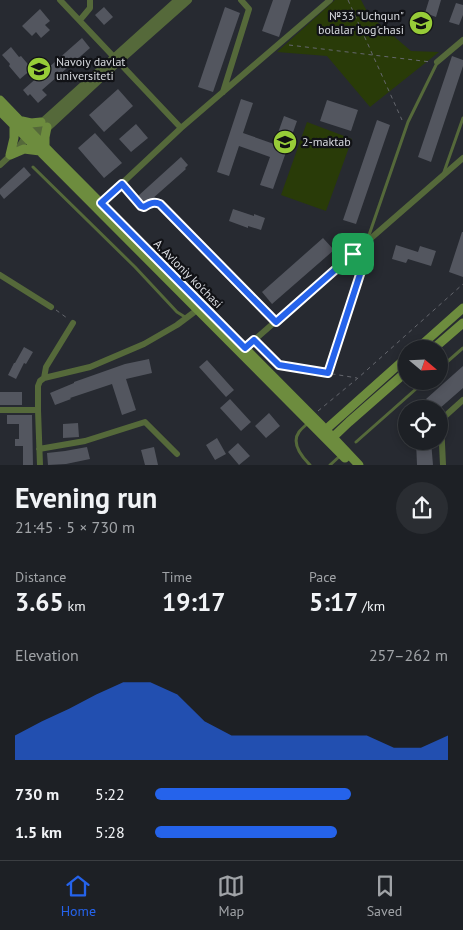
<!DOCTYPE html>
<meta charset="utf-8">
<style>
body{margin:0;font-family:"PT Sans",sans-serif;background:#2a2d32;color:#f1f3f6;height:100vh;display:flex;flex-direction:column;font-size:19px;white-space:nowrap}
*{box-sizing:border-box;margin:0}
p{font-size:16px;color:#a0a3a7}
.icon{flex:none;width:28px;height:28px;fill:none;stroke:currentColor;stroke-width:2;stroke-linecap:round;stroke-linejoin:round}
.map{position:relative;height:465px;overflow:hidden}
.details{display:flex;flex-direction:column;background:#1d2025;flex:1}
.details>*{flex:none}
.needle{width:32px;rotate:109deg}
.fabs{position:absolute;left:398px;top:340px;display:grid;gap:10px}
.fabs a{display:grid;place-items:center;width:50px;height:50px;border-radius:50%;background:#1d2025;box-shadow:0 2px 8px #0003,0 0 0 1px #3b3e42;font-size:25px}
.pin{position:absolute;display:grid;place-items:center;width:42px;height:42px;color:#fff;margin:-21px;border-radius:10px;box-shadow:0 2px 8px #0006}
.round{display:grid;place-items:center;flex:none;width:52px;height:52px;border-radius:26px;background:#2a2d32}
.headline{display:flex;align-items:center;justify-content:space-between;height:85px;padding:0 15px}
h1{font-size:28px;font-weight:700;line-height:38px}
.stats{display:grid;grid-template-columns:repeat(3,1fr);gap:8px;height:85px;padding:5px 15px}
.stats div{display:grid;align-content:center}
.stats b{font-size:25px;font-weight:700}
.stats small{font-size:14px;font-weight:400}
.stats p{font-size:14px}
.chart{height:140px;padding:10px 15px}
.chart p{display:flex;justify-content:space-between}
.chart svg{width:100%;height:90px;margin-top:5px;fill:#2563eb;opacity:.7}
ul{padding:0 15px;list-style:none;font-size:16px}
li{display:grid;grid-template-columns:80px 60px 1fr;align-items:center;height:38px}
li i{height:12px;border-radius:6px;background:#2563eb}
.tabs{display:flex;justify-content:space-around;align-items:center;height:70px;border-top:1px solid #3b3e42;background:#1d2025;font-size:14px;color:#a0a3a7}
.tabs a{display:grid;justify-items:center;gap:2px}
.tabs .current{color:#2563eb}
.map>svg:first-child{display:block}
.green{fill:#293b08}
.building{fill:#53565f}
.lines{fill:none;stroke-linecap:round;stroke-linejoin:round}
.path{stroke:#65676e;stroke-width:1;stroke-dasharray:4 4;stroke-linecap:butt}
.service{stroke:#55693a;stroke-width:3}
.minor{stroke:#55693a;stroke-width:6}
.tertiary{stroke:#55693a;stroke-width:8}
.secondary{stroke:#6d8c3e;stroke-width:9}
.route-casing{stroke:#fff;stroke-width:10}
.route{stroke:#2563eb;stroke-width:6}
.labels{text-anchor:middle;stroke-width:4.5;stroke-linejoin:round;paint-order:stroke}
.poi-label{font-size:12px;fill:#d9dbe0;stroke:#111216;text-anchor:start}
.street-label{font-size:12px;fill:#d9dbe0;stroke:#111216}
</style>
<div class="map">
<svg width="463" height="465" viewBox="0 0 463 465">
<rect width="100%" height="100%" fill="#272a31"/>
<path class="green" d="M 335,0 L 361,0 L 369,15 L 411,51 L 439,52 L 370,107 L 327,56 L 277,52 Z
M 307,122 L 352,139 L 326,211 L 281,195 Z"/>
<path class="building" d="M 273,0 L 291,0 L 279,37 L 262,31 Z
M 429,0 L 441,0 L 436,17 L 425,13 Z
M 456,3 L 463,5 L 463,15 L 459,25 L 449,22 Z
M 104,7 L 113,17 L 104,25 L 95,15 Z
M 225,7 L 240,13 L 213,92 L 198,87 Z
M 40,9 L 50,21 L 45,25 L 50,30 L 41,38 L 36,32 L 32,36 L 22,26 Z
M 82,38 L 90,48 L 42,90 L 47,95 L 38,103 L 30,94 L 28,96 L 23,90 Z
M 11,47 L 19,57 L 21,56 L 32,69 L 20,79 L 9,66 L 10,64 L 2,55 Z
M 452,56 L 463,60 L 463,66 L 431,162 L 418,157 Z
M 118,89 L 133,106 L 104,132 L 89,115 Z
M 241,99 L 253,103 L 243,133 L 274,144 L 284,116 L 297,121 L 273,189 L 260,185 L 270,157 L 239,146 L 229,176 L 217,172 Z
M 327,100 L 358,110 L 351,131 L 320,121 Z
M 377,120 L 390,125 L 356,224 L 343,220 Z
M 136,124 L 148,138 L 131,152 L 119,139 Z
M 95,133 L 122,163 L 104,178 L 78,148 Z
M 181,157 L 188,165 L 185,168 L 186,169 L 152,199 L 151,198 L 144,203 L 138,196 Z
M 24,167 L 31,175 L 4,199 L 0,194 L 0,189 Z
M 233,209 L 254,216 L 254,214 L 265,218 L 261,230 L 248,226 L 248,228 L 229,221 Z
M 462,232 L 463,232 L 463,277 L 449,272 Z
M 323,238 L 334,250 L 272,304 L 262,292 Z
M 396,245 L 418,252 L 420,246 L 436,251 L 431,266 L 408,259 L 406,263 L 392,259 Z
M 24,347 L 33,352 L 26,364 L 24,363 L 16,379 L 8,375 L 14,363 L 15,363 Z
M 149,359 L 152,373 L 126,379 L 136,410 L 122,415 L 112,384 L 70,398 L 71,399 L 55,405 L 50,393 L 74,383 L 74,382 L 125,364 Z
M 207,360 L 234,390 L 226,397 L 199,367 Z
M 463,366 L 463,388 L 439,409 L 434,409 L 426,399 Z
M 0,392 L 22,392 L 22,405 L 0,405 Z
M 230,399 L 251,422 L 241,431 L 220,408 Z
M 269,413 L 280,426 L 266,438 L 255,426 Z
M 7,415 L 32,415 L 33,465 L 23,465 L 23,446 L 15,446 L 15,439 L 19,439 L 19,424 L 7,424 Z
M 78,423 L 79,437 L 63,438 L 63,424 Z
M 217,438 L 226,454 L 215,460 L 206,445 Z
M 416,441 L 431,441 L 433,465 L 417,465 Z
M 238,443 L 250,456 L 239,465 L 228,452 Z
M 87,447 L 90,459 L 66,464 L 48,465 L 47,453 L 65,451 Z
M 154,447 L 158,465 L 145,465 L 141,450 Z"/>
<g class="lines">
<path class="path" d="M 348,0 L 402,120
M 289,45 L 431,62
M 56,310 L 67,318
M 260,346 L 279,365 L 357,378
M 329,373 L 365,259 L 359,257
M 318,411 L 358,378 L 463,284"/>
<path class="service" d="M 33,167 L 135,267 L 177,312 L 185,317
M 444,172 L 463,118
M 122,184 L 141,206 L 144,207 C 149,204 153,201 160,204 L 275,321
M 368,238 L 408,122 L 437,63
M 439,369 L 463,348
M 308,423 C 305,426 301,429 299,432 C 291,443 302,457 310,465
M 356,442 L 425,381
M 330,465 L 341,455"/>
<path class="minor" d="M 60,0 L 181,128
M 80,20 L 90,8 L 90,0
M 437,62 L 463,40
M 223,92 L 249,9 L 241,0
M 0,165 L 12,154
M 101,203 L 181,128 L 330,0
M 0,275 L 51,307
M 245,348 L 463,158
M 44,378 L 46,367 L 73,323
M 0,410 L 38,410
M 39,449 L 85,441 L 145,422 L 177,454
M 40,465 L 38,410 L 38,386 L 40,381 L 44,378 L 90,367 L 144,344 L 177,325 L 197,310
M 443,465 L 441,422 L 443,418 L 463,400"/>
<path class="tertiary" d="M 33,141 L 118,62 L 188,0
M 20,147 L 26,137 L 178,0"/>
<path class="secondary" d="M 0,100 L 51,153 L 326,430 L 359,465
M 0,111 L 345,458
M 22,121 L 31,123 L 41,122
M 14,125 L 14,138 L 10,155 L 24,149 L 40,151
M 45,147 L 45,137 L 47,127
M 417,349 L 463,308
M 433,349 L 463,323
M 323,432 L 406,358
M 330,440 L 349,422 L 406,372"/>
</g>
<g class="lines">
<g class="route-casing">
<path id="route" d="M 122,184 L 141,206 L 144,207 C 149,204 153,201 160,204 L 276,322 L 353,254 L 365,259 L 328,373 L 279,365 L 254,340 L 245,348 L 101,203 Z"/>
</g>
<use href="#route" class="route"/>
</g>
<defs>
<g id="school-disc" transform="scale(1.25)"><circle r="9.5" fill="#97cc38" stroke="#111216"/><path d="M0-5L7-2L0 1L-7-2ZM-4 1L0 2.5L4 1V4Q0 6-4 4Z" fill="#111"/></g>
<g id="university-disc" transform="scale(1.25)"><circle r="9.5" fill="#97cc38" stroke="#111216"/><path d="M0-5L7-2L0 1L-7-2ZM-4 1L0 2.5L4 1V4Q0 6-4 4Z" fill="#111"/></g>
</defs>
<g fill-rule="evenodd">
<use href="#school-disc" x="421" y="23"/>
<use href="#university-disc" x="39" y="69"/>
<use href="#school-disc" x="285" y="142"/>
</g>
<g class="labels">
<g class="poi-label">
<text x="404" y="20" text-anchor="end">№33 "Uchqun"<tspan x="404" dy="14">bolalar bog'chasi</tspan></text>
<text x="56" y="66">Navoiy davlat<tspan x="56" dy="14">universiteti</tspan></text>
<text x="302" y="146">2-maktab</text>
</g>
<g class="street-label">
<text transform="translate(188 274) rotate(45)" y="4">A. Avloniy ko'chasi</text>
</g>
</g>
</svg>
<div class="fabs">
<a><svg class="needle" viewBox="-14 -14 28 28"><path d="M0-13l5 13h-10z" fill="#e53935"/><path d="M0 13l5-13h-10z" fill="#a0a3a7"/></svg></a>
<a><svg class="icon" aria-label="locate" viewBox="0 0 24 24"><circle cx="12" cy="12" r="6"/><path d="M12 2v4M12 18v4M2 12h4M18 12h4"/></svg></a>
</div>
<div class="pin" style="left:353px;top:254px;background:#1e9e55"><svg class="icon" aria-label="arrive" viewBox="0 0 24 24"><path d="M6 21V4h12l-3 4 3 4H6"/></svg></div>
</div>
<section class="details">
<div class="headline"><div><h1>Evening run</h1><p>21:45 · 5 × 730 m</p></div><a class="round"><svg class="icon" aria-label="share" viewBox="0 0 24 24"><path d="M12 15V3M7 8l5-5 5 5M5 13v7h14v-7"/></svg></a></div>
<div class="stats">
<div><p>Distance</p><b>3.65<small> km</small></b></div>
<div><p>Time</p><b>19:17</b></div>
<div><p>Pace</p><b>5:17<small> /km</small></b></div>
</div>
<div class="chart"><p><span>Elevation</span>257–262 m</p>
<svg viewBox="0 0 160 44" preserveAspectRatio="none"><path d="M0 44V32L10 25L20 19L30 12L40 6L50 6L60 12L70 25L80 32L90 32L100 32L110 32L120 32L130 32L140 38L150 38L160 32V44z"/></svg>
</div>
<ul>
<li><b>730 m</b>5:22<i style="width:67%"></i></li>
<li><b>1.5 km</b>5:28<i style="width:62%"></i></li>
</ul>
</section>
<nav class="tabs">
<a class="current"><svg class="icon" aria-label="home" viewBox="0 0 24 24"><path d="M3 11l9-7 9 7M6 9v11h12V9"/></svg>Home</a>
<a><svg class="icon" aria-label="map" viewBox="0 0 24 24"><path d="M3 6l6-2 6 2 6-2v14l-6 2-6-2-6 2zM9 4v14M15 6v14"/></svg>Map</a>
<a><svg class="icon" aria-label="saved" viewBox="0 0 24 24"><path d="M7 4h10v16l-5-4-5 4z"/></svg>Saved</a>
</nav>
